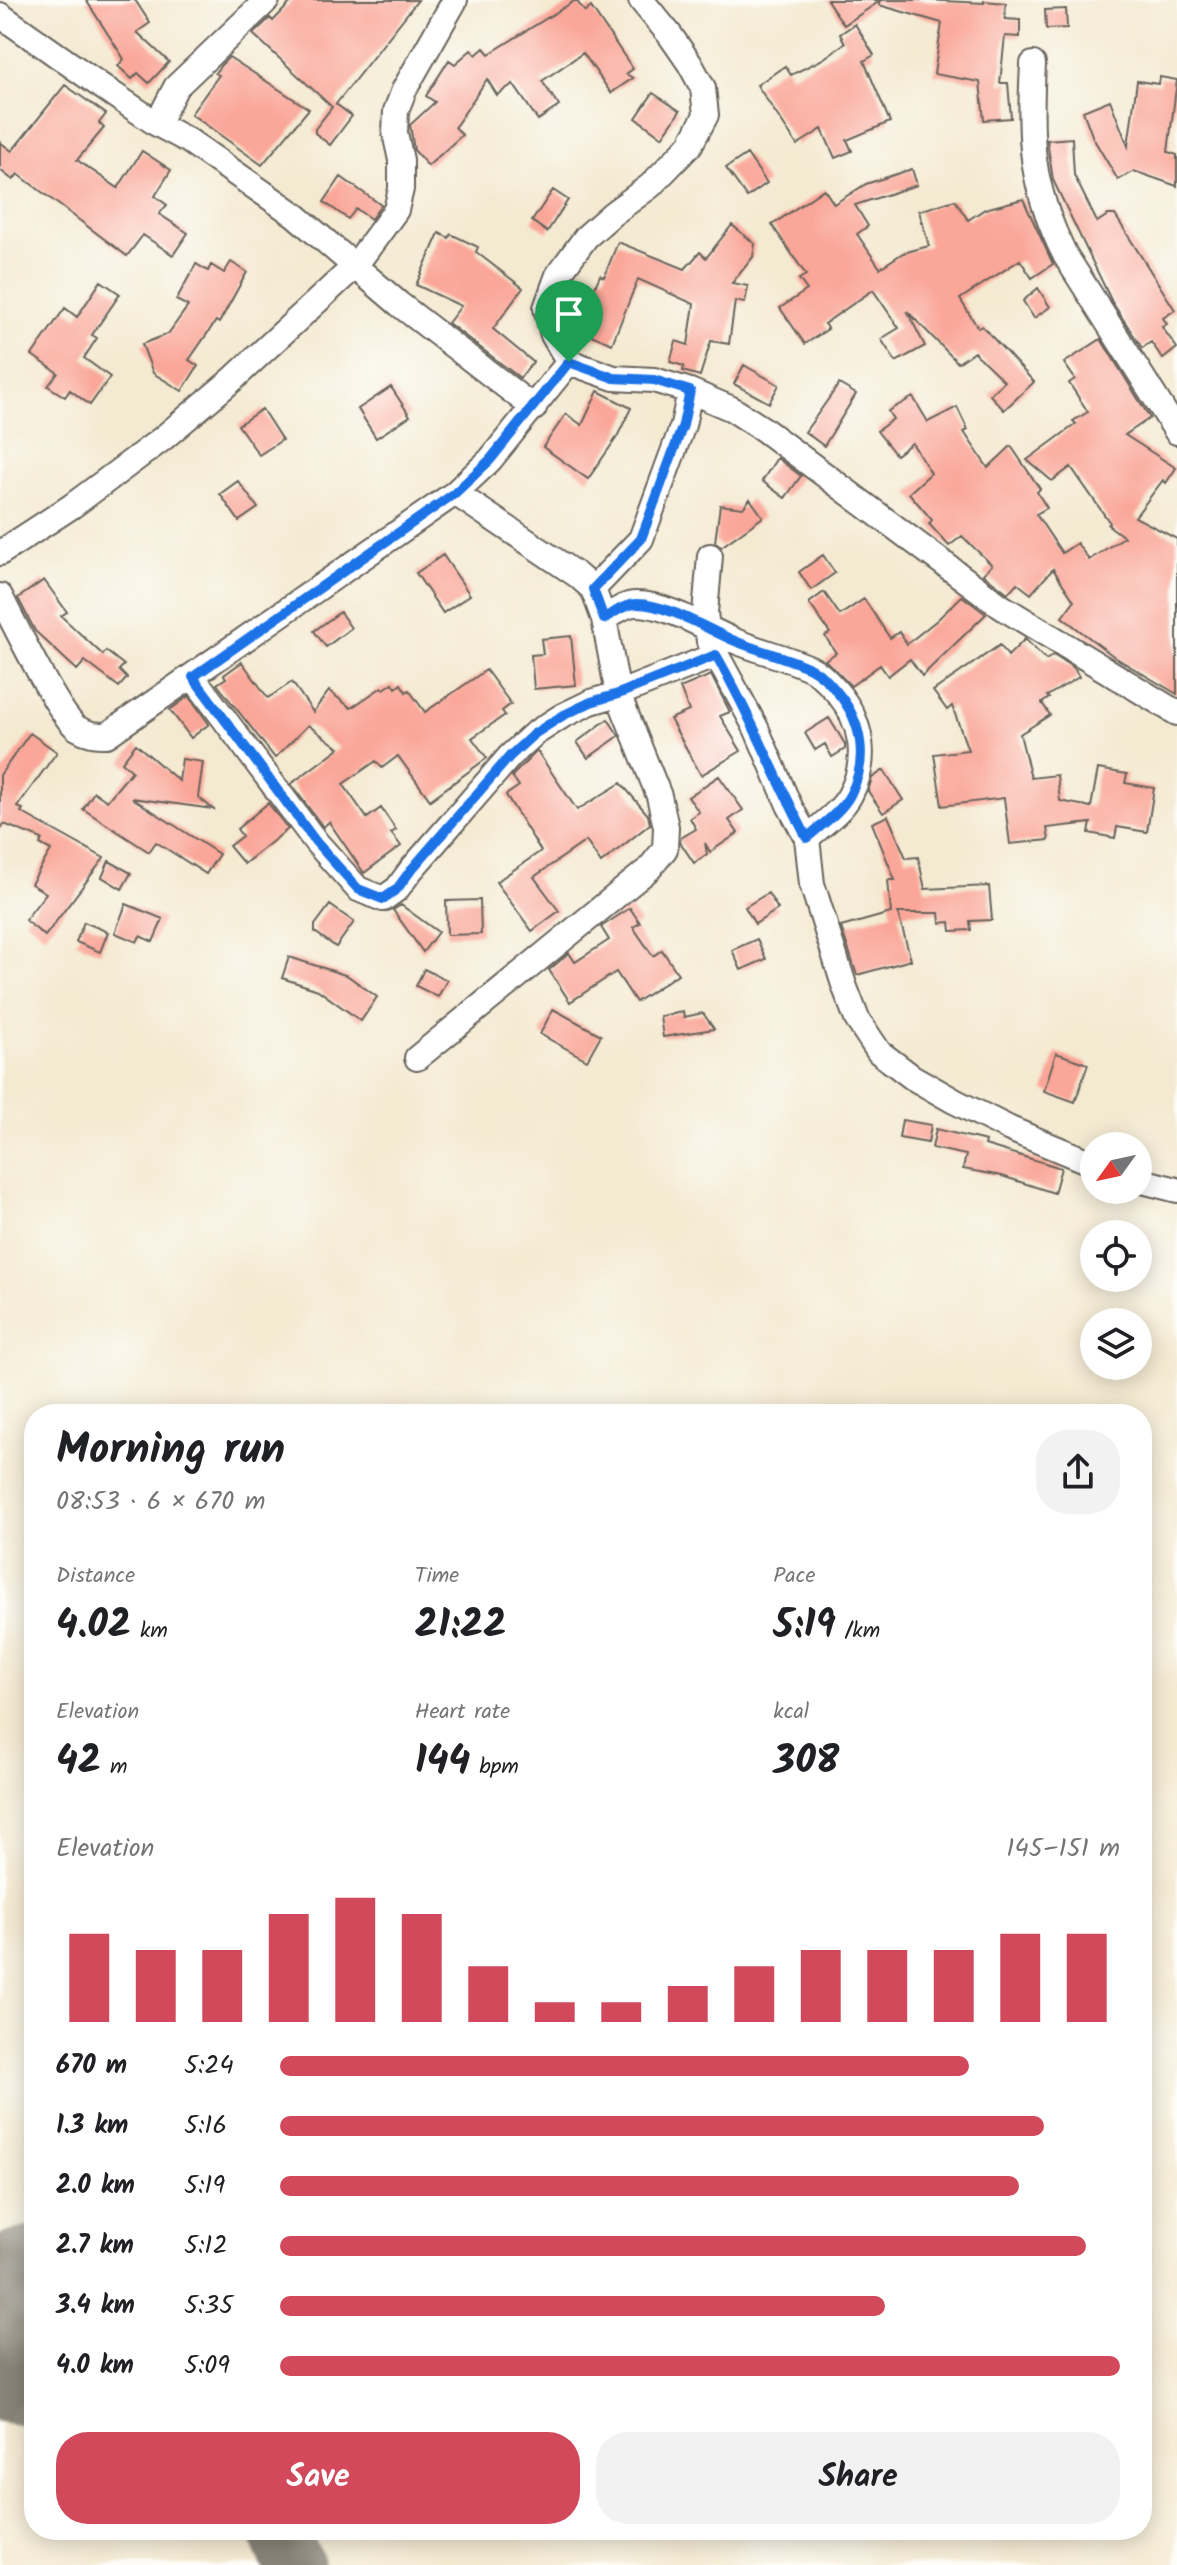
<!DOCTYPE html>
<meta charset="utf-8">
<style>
body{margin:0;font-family:Kalam,sans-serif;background:#f2f2f2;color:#202124;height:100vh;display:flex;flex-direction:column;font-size:30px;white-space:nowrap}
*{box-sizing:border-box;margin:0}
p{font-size:26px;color:#757577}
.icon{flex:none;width:44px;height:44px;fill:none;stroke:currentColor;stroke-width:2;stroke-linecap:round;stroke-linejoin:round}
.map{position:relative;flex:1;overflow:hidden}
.side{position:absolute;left:24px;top:1404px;width:1128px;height:1136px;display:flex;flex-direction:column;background:#fff;border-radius:32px;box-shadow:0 4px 20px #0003}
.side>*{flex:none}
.needle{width:52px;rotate:237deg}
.controls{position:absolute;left:1080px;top:1132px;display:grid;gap:16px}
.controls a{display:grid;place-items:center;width:72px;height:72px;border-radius:50%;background:#fff;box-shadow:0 4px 20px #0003;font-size:40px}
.pin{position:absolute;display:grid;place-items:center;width:68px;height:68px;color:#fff;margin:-82px -34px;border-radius:50% 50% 50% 0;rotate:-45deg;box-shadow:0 0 8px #0007}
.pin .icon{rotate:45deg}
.round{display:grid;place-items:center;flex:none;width:84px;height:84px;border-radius:32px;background:#f2f2f2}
.overview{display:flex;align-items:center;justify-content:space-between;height:136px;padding:0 32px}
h1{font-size:44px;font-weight:700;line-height:60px}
.stats{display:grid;grid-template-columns:repeat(3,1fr);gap:12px;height:136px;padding:8px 32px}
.stats div{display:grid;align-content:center}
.stats b{font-size:40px;font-weight:700}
.stats small{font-size:22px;font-weight:400}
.stats p{font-size:22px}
.chart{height:224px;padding:16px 32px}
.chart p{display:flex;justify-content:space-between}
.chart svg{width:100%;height:144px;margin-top:8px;stroke:#d1495b;stroke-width:6}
.cta{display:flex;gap:16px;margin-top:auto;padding:16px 32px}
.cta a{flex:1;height:92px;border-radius:32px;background:#d1495b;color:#fff;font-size:32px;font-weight:700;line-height:92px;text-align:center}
.cta a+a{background:#f2f2f2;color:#202124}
ul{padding:0 32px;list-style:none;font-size:26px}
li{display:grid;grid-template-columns:128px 96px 1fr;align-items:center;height:60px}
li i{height:20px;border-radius:10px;background:#d1495b}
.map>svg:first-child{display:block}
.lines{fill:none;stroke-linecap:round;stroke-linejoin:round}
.taxiway{stroke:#888377;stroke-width:60}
.runway{stroke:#888377;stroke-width:152}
.building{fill:#faa698}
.minor-casing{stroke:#68645c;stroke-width:28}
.minor{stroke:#fff;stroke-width:24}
.route-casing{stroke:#fff;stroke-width:16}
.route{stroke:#1a73e8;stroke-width:10}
</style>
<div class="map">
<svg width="1177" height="2565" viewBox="0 0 1177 2565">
<rect width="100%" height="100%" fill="#fdfcf7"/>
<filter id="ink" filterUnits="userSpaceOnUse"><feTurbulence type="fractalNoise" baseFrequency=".0125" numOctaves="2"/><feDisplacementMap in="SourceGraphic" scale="16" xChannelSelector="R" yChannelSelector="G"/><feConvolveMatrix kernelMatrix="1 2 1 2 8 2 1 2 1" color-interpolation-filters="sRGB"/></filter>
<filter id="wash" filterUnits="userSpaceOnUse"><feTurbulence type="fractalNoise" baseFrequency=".006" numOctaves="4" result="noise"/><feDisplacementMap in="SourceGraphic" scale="32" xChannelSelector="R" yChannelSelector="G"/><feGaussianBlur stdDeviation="1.8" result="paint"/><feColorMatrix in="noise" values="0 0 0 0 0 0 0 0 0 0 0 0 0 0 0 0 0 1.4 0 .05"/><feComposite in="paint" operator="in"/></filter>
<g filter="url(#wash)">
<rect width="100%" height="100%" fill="#f4ead2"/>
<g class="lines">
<path class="taxiway" d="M 0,2266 L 34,2255
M 278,2530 L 294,2565"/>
<path class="runway" d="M 0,2345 L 34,2351"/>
</g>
<g id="blocks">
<path class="building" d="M 86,0 L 135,0 L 150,23 L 137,32 L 169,62 L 149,83 L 138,73 L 132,79 L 118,66 L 124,59 Z
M 293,0 L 418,0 L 336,104 L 352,116 L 330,145 L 315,133 L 315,129 L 332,107 L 253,34 L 270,18 L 273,21 Z
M 576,0 L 585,12 L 591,7 L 633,69 L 626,74 L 633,78 L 611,93 L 583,53 L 542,81 L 559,106 L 538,120 L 513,84 L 497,95 L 487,79 L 455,127 L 462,135 L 428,166 L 414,150 L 410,125 L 435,102 L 426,96 L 449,60 L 455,64 L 471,50 L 476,55 L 484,48 L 489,54 Z
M 827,0 L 924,0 L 984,3 L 984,1 L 1006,3 L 1005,19 L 1020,20 L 1020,37 L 1005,36 L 1000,83 L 1008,83 L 1011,118 L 984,120 L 980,82 L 934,74 L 942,23 L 879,5 L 880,1 L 844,25 Z
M 1066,9 L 1067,28 L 1046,29 L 1045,10 Z
M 855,24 L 874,55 L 864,61 L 890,122 L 847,140 L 852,151 L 835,158 L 822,129 L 797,145 L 757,85 L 785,66 L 791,75 L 823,59 L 845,43 L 840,34 Z
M 229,57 L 309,109 L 262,165 L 191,114 L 219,75 L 215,73 L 221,65 Z
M 1160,77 L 1177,80 L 1168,152 L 1177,155 L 1177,186 L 1134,171 L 1118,180 L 1093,138 L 1083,111 L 1110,100 L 1128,146 L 1137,81 L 1159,84 Z
M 65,85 L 106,114 L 99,123 L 104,128 L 77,160 L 118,188 L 142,151 L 171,170 L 155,196 L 167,205 L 159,214 L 188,233 L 173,255 L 143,235 L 127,256 L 18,174 L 13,180 L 0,170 L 0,142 L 12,151 Z
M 653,93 L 680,111 L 662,137 L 636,118 Z
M 1072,138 L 1074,175 L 1097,222 L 1108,215 L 1115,215 L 1175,310 L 1163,318 L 1167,324 L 1162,327 L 1177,348 L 1163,359 L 1151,342 L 1142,348 L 1112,302 L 1053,180 L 1047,140 Z
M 747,154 L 767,183 L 747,197 L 726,168 Z
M 912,169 L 917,185 L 855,205 L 868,226 L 857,234 L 880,268 L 903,253 L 929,246 L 919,211 L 955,200 L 968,220 L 985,209 L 1023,199 L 1053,264 L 1032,278 L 1020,260 L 960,299 L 978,328 L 982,326 L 1034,382 L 1004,410 L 990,395 L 1004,381 L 974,352 L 958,363 L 907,311 L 925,346 L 896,362 L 881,339 L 899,328 L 873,290 L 824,324 L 828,329 L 805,344 L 780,308 L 807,290 L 799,279 L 806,275 L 772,225 L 824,189 L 834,204 L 866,184 Z
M 341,177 L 381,205 L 371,219 L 356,209 L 348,219 L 324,202 Z
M 553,190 L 568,200 L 547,232 L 532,221 Z
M 732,225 L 755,244 L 753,257 L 732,283 L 748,286 L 745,303 L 735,301 L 729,344 L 711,341 L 700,376 L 683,371 L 684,366 L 670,362 L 676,341 L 688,345 L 694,304 L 638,279 L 612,344 L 577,329 L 600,275 L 604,277 L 618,242 L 685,269 L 700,252 L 706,258 Z
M 439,233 L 449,238 L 451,234 L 478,247 L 476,252 L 523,288 L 493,329 L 533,362 L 520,378 L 448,323 L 461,306 L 416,285 Z
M 231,262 L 247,272 L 219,323 L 216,321 L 189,360 L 198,366 L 182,391 L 153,373 L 142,344 L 168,334 L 188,306 L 176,300 L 196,264 L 208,271 L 211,265 L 224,273 Z
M 101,281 L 120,294 L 92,335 L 97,338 L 84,358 L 110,377 L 90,405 L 70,390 L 65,397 L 48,386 L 58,373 L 32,355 L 65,308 L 77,317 Z
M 1038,288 L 1050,307 L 1034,318 L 1023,301 Z
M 1101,339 L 1150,418 L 1125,435 L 1176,468 L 1166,483 L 1163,480 L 1135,517 L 1177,539 L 1177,694 L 1116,658 L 1062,617 L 1074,601 L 1053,569 L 1031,594 L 1017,583 L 1008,593 L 983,574 L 992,565 L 962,536 L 949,546 L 929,524 L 932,520 L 909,493 L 931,473 L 912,443 L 896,455 L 877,431 L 893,419 L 888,411 L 913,397 L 928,422 L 957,407 L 968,430 L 964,432 L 988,468 L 1011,446 L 1040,489 L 1037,492 L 1047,508 L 1036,514 L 1062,553 L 1077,543 L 1089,560 L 1124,537 L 1108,525 L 1110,523 L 1071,467 L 1052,481 L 1027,460 L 1076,424 L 1073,421 L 1088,412 L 1069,383 L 1075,379 L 1064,363 Z
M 744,365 L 779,385 L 769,403 L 734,384 Z
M 839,384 L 856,394 L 824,446 L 805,432 Z
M 391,387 L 410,416 L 376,438 L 358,409 Z
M 598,391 L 631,408 L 617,437 L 588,479 L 543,447 L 566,414 L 582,425 Z
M 262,409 L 282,440 L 259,455 L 238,425 Z
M 777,458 L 801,476 L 785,498 L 762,481 Z
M 238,481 L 258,508 L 239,521 L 220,494 Z
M 750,499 L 763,517 L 721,547 L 715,542 L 720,505 L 743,508 Z
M 443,555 L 470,595 L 443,613 L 416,573 Z
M 823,555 L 835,573 L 811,590 L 799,572 Z
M 44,580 L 67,612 L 61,616 L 103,655 L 106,651 L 124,665 L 119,670 L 127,678 L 119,687 L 85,661 L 77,670 L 35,631 L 18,598 Z
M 824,592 L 840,615 L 864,599 L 890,638 L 899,632 L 907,644 L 937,620 L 962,596 L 986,614 L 922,676 L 910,659 L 888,676 L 880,665 L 851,686 L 825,660 L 836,653 L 825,636 L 830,633 L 809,603 Z
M 340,612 L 351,628 L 326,647 L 314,631 Z
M 571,636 L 576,685 L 534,689 L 531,655 L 543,654 L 541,639 Z
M 1025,639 L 1046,660 L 1053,655 L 1074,668 L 1079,677 L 1047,696 L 1049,698 L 1042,703 L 1050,715 L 1020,734 L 1031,778 L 1057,775 L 1060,801 L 1091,807 L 1098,769 L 1127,774 L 1125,783 L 1154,788 L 1147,832 L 1117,827 L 1115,838 L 1089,833 L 1091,823 L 1047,828 L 1049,840 L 1010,844 L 1004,798 L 942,806 L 934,754 L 968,750 L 952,706 L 947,710 L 933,691 L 1000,645 L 1008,656 Z
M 242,662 L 268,698 L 292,682 L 313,712 L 329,691 L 351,708 L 382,687 L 384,689 L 393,683 L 396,688 L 401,684 L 406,692 L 409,690 L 425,712 L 486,670 L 511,704 L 502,711 L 505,715 L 472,738 L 487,758 L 430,800 L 398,756 L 382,768 L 376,761 L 343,784 L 367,818 L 381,808 L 396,830 L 391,833 L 401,846 L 364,873 L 329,822 L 323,827 L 291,784 L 339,748 L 308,725 L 275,758 L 217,684 L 226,678 L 224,675 Z
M 711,675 L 730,712 L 720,716 L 741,751 L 701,775 L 670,719 L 689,711 L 680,688 Z
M 189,696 L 209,724 L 191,738 L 170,710 Z
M 829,718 L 845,744 L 845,749 L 832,757 L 825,744 L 815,750 L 805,733 Z
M 608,719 L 619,736 L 588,758 L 577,742 Z
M 30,733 L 57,752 L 17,807 L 23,809 L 21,812 L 104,858 L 45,936 L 25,920 L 46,893 L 31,884 L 51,850 L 40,844 L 42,839 L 4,824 L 0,830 L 0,775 Z
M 136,744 L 179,781 L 182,759 L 203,762 L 198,797 L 213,809 L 132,798 L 219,854 L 206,874 L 156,842 L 149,852 L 83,809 L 94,792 L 107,801 L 132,771 L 122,762 Z
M 537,751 L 577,810 L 621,783 L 648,815 L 650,824 L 601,863 L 586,841 L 534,877 L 559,911 L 532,931 L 496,882 L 541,851 L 506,795 L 519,786 L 512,776 Z
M 884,770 L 903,800 L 883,813 L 868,791 L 872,778 Z
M 719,776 L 743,810 L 729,820 L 738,833 L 710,852 L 705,843 L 707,854 L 694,863 L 680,842 L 681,838 L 696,829 L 690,818 L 699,812 L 688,797 Z
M 268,803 L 288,829 L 244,864 L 229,846 L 242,836 L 237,829 Z
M 888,816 L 906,858 L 918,857 L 925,889 L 989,886 L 992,920 L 970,921 L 971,930 L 951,931 L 950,922 L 940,923 L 939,913 L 898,913 L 911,960 L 857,975 L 841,927 L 891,913 L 888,880 L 895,880 L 872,823 Z
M 109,861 L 131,873 L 122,889 L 102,877 Z
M 768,893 L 778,909 L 755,924 L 745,907 Z
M 480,900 L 481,934 L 447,935 L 446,901 Z
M 126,904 L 163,919 L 153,942 L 140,936 L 137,942 L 115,933 Z
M 330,905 L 354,922 L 336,947 L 315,932 L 315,925 Z
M 401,905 L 438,932 L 423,952 L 393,910 Z
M 630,908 L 640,923 L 633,927 L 653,956 L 662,950 L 678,974 L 636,1002 L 616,972 L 570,1002 L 549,970 L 569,953 L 575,962 L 609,940 L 601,927 Z
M 84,922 L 108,932 L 100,952 L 76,942 Z
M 757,939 L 766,959 L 741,970 L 732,950 Z
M 289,957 L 348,976 L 377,997 L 361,1021 L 318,990 L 282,978 Z
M 424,969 L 447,980 L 438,997 L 416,986 Z
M 553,1009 L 601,1035 L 587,1060 L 540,1034 Z
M 683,1012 L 684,1017 L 703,1013 L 714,1029 L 663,1037 L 660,1016 Z
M 1056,1053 L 1088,1064 L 1075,1102 L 1044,1091 Z
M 902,1120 L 931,1125 L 928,1143 L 899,1138 Z
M 936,1129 L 986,1141 L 985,1145 L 1061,1168 L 1054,1193 L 1002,1176 L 963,1169 L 966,1155 L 932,1148 Z"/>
</g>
</g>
<g filter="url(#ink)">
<use href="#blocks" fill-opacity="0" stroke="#68645c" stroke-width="2"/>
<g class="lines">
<g class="minor-casing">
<path id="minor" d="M 641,0 L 670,35 L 690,64 L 703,88 L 706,115 L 690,145 L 650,186 L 612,214 L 586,237 L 558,275 L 546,308 L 553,335 L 569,362 L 614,378 L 654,380 L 690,391 L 732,409 L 763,429 L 1002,607 L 1177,713
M 0,15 L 101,86 L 157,124 L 189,141 L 295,215 L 399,304 L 534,408
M 1033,64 C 1029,140 1030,185 1065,255 L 1177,432
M 157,124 L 176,87 L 267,0
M 0,553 L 72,506 L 162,439 L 232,380 L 355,266 L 396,210 L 401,189 L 401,160 L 395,133 L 396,111 L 404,90 L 455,0
M 710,556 L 705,613 L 709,641 L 756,728 L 789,805 L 807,838
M 593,589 L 641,539 L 683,425 L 690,391
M 0,596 C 13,621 58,715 77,728 C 87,734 95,735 107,735 L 455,493 L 490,460 L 569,362
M 604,619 C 614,613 625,603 637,604 C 667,604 707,629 735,641 C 759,651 786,657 810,668 C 820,673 829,683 837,692 C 862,721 869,760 850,795 C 841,812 821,825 807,838 L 812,884 L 844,985 L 857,1019 L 879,1052 L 912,1077 L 954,1101 L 1010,1129 L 1094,1164
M 193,677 L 316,842 L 358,889 L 383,899 L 397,889 L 411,870 L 510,756 L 534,734 L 562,716 L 591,702 L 618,694 L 716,655
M 417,1058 L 649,869 L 665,849 L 666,827 L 659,796 L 618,694 L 604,619 L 593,589 L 577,575 L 455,493
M 1138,1180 L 1177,1190"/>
</g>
<use href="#minor" class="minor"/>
</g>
</g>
<g class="lines" filter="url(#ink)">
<g class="route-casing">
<path id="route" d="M 569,362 L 614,378 L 654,380 L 690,391 L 683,425 L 641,539 L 593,589 L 604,619 C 614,613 625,604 637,604 C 667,604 707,629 735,641 C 759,651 786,657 810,668 C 820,673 830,683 837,692 C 862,721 869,760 850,795 C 841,812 821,825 807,838 C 775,778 751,715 716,655 L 618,694 L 591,702 L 562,716 L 534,734 L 510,756 L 411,870 L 397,889 L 383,899 L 358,889 L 316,842 L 193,677 L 455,493 L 490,460 Z"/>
</g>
<use href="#route" class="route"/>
</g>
</svg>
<div class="controls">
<a><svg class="needle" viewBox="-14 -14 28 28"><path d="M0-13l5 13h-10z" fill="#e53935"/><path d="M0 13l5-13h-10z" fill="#757577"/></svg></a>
<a><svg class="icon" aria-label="locate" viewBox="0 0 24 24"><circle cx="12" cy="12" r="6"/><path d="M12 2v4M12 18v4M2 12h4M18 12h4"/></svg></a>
<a><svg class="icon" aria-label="layers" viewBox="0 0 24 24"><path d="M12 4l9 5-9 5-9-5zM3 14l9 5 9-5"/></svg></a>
</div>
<div class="pin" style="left:569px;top:362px;background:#1e9e55"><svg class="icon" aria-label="arrive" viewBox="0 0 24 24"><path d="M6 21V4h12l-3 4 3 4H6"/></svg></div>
<section class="side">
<div class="overview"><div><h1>Morning run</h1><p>08:53 · 6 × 670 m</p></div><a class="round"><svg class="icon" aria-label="share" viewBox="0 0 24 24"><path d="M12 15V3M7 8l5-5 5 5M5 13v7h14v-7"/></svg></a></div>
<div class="stats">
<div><p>Distance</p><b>4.02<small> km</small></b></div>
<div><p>Time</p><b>21:22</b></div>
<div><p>Pace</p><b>5:19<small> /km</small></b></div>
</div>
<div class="stats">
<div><p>Elevation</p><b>42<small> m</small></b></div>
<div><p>Heart rate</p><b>144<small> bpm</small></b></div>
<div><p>kcal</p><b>308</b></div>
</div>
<div class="chart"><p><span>Elevation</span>145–151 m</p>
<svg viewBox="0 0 160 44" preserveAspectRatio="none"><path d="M5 44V17M15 44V22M25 44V22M35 44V11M45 44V6M55 44V11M65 44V27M75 44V38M85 44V38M95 44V33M105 44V27M115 44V22M125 44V22M135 44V22M145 44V17M155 44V17"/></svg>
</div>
<ul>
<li><b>670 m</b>5:24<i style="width:82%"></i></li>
<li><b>1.3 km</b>5:16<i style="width:91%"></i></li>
<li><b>2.0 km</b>5:19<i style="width:88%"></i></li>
<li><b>2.7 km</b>5:12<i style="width:96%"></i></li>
<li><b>3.4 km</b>5:35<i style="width:72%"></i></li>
<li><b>4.0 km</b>5:09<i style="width:100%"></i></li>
</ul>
<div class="cta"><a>Save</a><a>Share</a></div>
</section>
</div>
